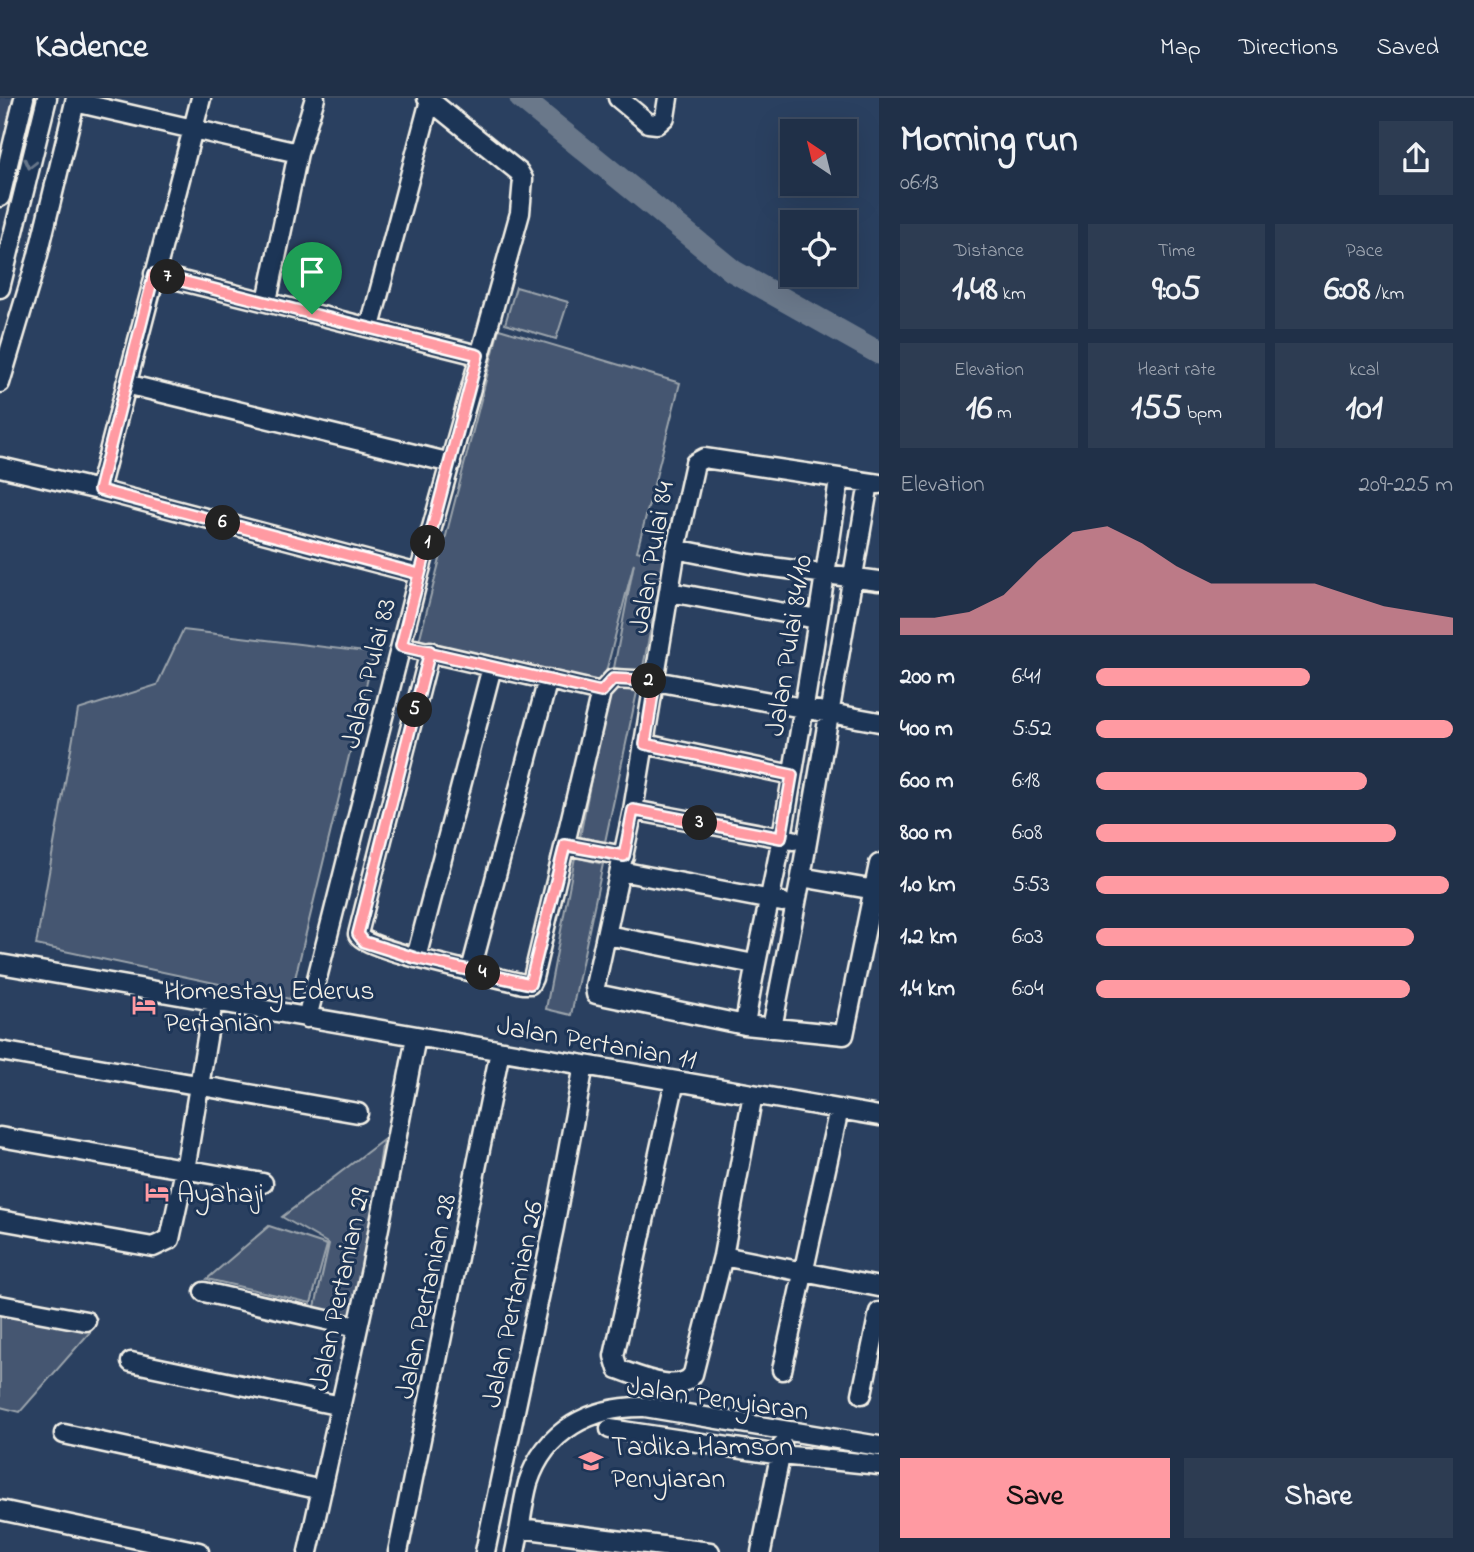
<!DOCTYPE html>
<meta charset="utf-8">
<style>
body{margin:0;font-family:"Indie Flower",sans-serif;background:#2d3c52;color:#f1f3f6;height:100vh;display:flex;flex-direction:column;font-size:26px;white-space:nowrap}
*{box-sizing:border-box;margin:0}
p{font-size:23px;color:#a2a9b4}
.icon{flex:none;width:38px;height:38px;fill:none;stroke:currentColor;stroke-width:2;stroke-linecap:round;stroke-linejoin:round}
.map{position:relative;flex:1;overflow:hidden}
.side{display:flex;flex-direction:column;background:#203048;width:595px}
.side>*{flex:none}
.needle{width:46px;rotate:325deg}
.fabs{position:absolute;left:780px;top:21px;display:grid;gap:14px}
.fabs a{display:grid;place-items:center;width:77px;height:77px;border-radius:0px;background:#203048;box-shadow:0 7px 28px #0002,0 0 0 2px #3d4b60;font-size:35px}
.pin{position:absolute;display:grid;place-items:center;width:60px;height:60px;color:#fff;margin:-72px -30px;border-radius:50% 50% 50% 0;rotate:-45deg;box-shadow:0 0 7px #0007}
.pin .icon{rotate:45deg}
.km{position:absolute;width:35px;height:35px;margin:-18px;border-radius:50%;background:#222;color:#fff;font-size:19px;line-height:35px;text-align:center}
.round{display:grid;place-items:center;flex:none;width:74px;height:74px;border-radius:0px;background:#2d3c52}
.headline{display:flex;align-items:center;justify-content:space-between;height:119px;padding:0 21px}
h1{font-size:38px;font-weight:700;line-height:52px}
.metrics{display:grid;grid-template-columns:repeat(3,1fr);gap:10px;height:119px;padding:7px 21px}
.metrics div{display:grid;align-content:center;border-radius:0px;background:#2d3c52;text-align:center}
.metrics b{font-size:35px;font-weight:700}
.metrics small{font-size:19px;font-weight:400}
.metrics p{font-size:19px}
.chart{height:196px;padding:14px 21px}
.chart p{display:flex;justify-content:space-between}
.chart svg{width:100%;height:126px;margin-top:7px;fill:#ff9aa2;opacity:.7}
.primary-button{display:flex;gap:14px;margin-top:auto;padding:14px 21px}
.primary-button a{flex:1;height:80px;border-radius:0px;background:#ff9aa2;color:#111;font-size:28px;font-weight:700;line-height:80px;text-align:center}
.primary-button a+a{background:#2d3c52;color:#f1f3f6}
ul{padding:0 21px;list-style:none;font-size:23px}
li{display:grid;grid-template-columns:112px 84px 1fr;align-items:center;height:52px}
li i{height:18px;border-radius:9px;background:#ff9aa2}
header{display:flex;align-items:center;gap:42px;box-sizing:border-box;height:98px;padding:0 35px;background:#203048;border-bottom:2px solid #3d4b60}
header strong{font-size:33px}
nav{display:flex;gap:38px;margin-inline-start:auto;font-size:24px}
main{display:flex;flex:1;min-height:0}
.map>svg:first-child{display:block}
.built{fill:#374c69}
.green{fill:#445771;stroke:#9ca4ac;stroke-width:2}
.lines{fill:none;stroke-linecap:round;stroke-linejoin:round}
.river{stroke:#6a788a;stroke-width:23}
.minor-casing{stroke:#f4f1e8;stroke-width:23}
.minor{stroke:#1d3557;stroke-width:18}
.oneway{stroke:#68778a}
.route-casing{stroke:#fff;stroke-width:14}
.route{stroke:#ff9aa2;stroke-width:9}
.labels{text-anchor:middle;stroke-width:6;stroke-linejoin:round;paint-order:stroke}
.street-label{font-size:28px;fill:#f4f1e8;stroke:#1d3557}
.poi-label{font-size:28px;fill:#f4f1e8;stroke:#1d3557;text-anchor:start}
</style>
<header>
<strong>Kadence</strong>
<nav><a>Map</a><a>Directions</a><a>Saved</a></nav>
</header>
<main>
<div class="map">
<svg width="879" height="1454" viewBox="0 0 879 1454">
<rect width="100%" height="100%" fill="#2a4060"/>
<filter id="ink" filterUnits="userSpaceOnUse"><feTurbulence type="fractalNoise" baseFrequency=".0143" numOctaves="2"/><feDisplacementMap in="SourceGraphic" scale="14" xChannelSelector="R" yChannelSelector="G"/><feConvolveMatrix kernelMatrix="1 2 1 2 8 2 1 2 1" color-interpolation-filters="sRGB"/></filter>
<g filter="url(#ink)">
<path class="built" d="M 0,0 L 13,0 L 0,45 Z"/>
<path class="green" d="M 516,189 L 568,204 L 556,241 L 505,226 Z
M 499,231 L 680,285 L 637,453 L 665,461 L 642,574 L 614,570 L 634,465 L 601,593 L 418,547 Z
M 183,532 L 374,555 L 290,901 L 36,847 L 78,612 L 157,587 Z
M 609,587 L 637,594 L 605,744 L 580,739 Z
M 575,759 L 603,766 L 571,917 L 546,911 Z
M 383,1042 L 368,1143 L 352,1219 L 315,1209 L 329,1146 L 282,1119 Z
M 269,1128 L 327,1147 L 311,1205 L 207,1181 Z
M 0,1215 L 91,1233 L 20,1314 L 0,1309 Z"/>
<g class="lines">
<path class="river" d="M 521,0 L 733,173 L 879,255"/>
<g class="minor-casing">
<path id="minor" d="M 618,0 L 648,25 L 657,26 L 665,19 L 668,0
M 75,4 L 298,55
M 0,99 L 24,0
M 154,176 L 478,257
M 0,190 L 47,0
M 267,203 L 298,55 L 315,0
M 370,229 L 430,2
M 0,285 L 37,161 L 76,0
M 126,286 L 451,365
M 0,369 L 99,392 L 419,476
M 879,386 L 704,360 L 695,365 L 676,451 L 633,712 L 595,888 L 596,896 L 745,927 L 844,937 L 879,766
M 99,392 L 201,0
M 676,451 L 750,466 L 879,483
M 670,494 L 817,521
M 401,548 L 601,594
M 430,553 L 358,836 C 363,852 499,879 523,886 L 530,886 L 533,880 L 601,594 L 613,581 L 655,583 L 879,624
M 645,646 L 792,677
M 633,712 L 793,742
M 565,747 L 624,758
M 620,773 L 782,804
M 801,779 L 875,792
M 607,837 L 754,866
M 416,860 L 492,569
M 0,866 L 879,1018
M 471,872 L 548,581
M 307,920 L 419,476 L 520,115 L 523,81 L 519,74 L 427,0
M 745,927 C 754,865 770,805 781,744 C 802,623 822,502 839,381
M 772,930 L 801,779 L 869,385
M 0,953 L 358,1015
M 675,983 L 614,1258 L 618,1271 C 638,1278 680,1297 693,1276 L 723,1158 L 753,996
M 0,1039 L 263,1085
M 0,1122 L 153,1149 L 170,1141 L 185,1072 L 213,904
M 723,1158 L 879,1189
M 204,1194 L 357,1229
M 0,1207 L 86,1223
M 131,1264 L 341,1308
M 782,1272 L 839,1011
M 862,1296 L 879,1214
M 610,1331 L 781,1357 L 879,1367
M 64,1336 L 322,1392
M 0,1412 L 199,1454
M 520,1430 L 710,1454
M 308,1454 L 371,1171 L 416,939
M 398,1454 L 500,953
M 485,1454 L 554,1129 L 584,967
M 515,1454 C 520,1432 522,1407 528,1385 C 545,1332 592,1308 645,1309 L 879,1348
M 761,1454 L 782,1348"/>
</g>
<use href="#minor" class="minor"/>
</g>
<defs><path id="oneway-chevron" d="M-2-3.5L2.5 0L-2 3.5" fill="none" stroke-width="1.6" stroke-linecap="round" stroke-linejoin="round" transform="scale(1.75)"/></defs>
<use class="oneway" href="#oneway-chevron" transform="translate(30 66) rotate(104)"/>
</g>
<g class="lines" filter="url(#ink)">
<g class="route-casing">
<path id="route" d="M 312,216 L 478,257 L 401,548 L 601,594 L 613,581 L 655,583 L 645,646 L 792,677 L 781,740 L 633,712 L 624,758 L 565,747 L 530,886 L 415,860 L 364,844 L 358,836 L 430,553 L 401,548 L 419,476 L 99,392 L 154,176 L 312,216"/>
</g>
<use href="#route" class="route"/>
</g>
<defs>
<g id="hotel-bare" transform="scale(1.89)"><path d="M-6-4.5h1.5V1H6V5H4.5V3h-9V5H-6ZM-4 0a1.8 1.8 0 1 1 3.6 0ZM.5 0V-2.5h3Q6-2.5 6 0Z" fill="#ff9aa2" stroke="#1d3557" stroke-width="2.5" paint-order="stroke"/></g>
<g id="school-bare" transform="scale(1.89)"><path d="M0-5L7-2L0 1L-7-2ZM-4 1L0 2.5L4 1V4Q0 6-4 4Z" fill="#ff9aa2" stroke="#1d3557" stroke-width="2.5" paint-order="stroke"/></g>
</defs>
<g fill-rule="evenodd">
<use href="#hotel-bare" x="144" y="907"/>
<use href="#hotel-bare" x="157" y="1094"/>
<use href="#school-bare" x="591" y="1363"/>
</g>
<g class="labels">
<g class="street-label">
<text transform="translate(650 459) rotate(-80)" y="10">Jalan Pulai 84</text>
<text transform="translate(787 547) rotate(-81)" y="10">Jalan Pulai 84/10</text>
<text transform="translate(367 575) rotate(-76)" y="10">Jalan Pulai 83</text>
<text transform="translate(597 943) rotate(10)" y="10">Jalan Pertanian 11</text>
<text transform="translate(338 1191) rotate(-78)" y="10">Jalan Pertanian 29</text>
<text transform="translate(424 1198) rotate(-78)" y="10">Jalan Pertanian 28</text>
<text transform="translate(511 1206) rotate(-78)" y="10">Jalan Pertanian 26</text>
<text transform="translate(718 1299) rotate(8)" y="10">Jalan Penyiaran</text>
</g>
<g class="poi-label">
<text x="164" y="901">Homestay Ederus<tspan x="164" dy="32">Pertanian</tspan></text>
<text x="177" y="1104">Ayahaji</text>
<text x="611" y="1357">Tadika Hamson<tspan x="611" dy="32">Penyiaran</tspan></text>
</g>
</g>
</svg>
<div class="fabs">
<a><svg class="needle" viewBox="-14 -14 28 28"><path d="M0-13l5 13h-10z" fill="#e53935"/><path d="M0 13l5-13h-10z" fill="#a2a9b4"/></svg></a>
<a><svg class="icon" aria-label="locate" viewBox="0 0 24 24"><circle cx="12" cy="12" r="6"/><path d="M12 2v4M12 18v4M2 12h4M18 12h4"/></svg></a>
</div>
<div class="pin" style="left:312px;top:216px;background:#1e9e55"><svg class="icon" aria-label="arrive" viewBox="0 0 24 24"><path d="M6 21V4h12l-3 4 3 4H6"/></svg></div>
<b class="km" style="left:428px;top:445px">1</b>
<b class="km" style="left:649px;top:583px">2</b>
<b class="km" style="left:700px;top:725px">3</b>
<b class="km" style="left:483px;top:875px">4</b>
<b class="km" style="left:415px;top:612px">5</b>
<b class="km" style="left:223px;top:425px">6</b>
<b class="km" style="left:168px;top:179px">7</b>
</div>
<section class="side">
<div class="headline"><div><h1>Morning run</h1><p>06:13</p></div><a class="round"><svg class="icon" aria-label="share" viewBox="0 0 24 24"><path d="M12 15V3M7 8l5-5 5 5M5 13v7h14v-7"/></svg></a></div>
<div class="metrics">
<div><p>Distance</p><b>1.48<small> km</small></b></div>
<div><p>Time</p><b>9:05</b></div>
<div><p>Pace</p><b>6:08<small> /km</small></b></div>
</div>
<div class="metrics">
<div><p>Elevation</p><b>16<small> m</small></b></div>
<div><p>Heart rate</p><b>155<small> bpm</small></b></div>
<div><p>kcal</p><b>101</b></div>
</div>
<div class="chart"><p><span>Elevation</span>209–225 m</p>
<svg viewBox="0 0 160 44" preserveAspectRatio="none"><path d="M0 44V38L10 38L20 36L30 30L40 18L50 8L60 6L70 12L80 20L90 26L100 26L110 26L120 26L130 30L140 34L150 36L160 38V44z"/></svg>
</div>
<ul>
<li><b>200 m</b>6:41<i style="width:60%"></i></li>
<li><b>400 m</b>5:52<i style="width:100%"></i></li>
<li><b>600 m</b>6:18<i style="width:76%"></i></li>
<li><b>800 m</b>6:08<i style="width:84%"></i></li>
<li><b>1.0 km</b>5:53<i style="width:99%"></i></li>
<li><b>1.2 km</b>6:03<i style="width:89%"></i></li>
<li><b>1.4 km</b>6:04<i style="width:88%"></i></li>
</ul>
<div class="primary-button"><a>Save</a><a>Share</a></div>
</section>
</main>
